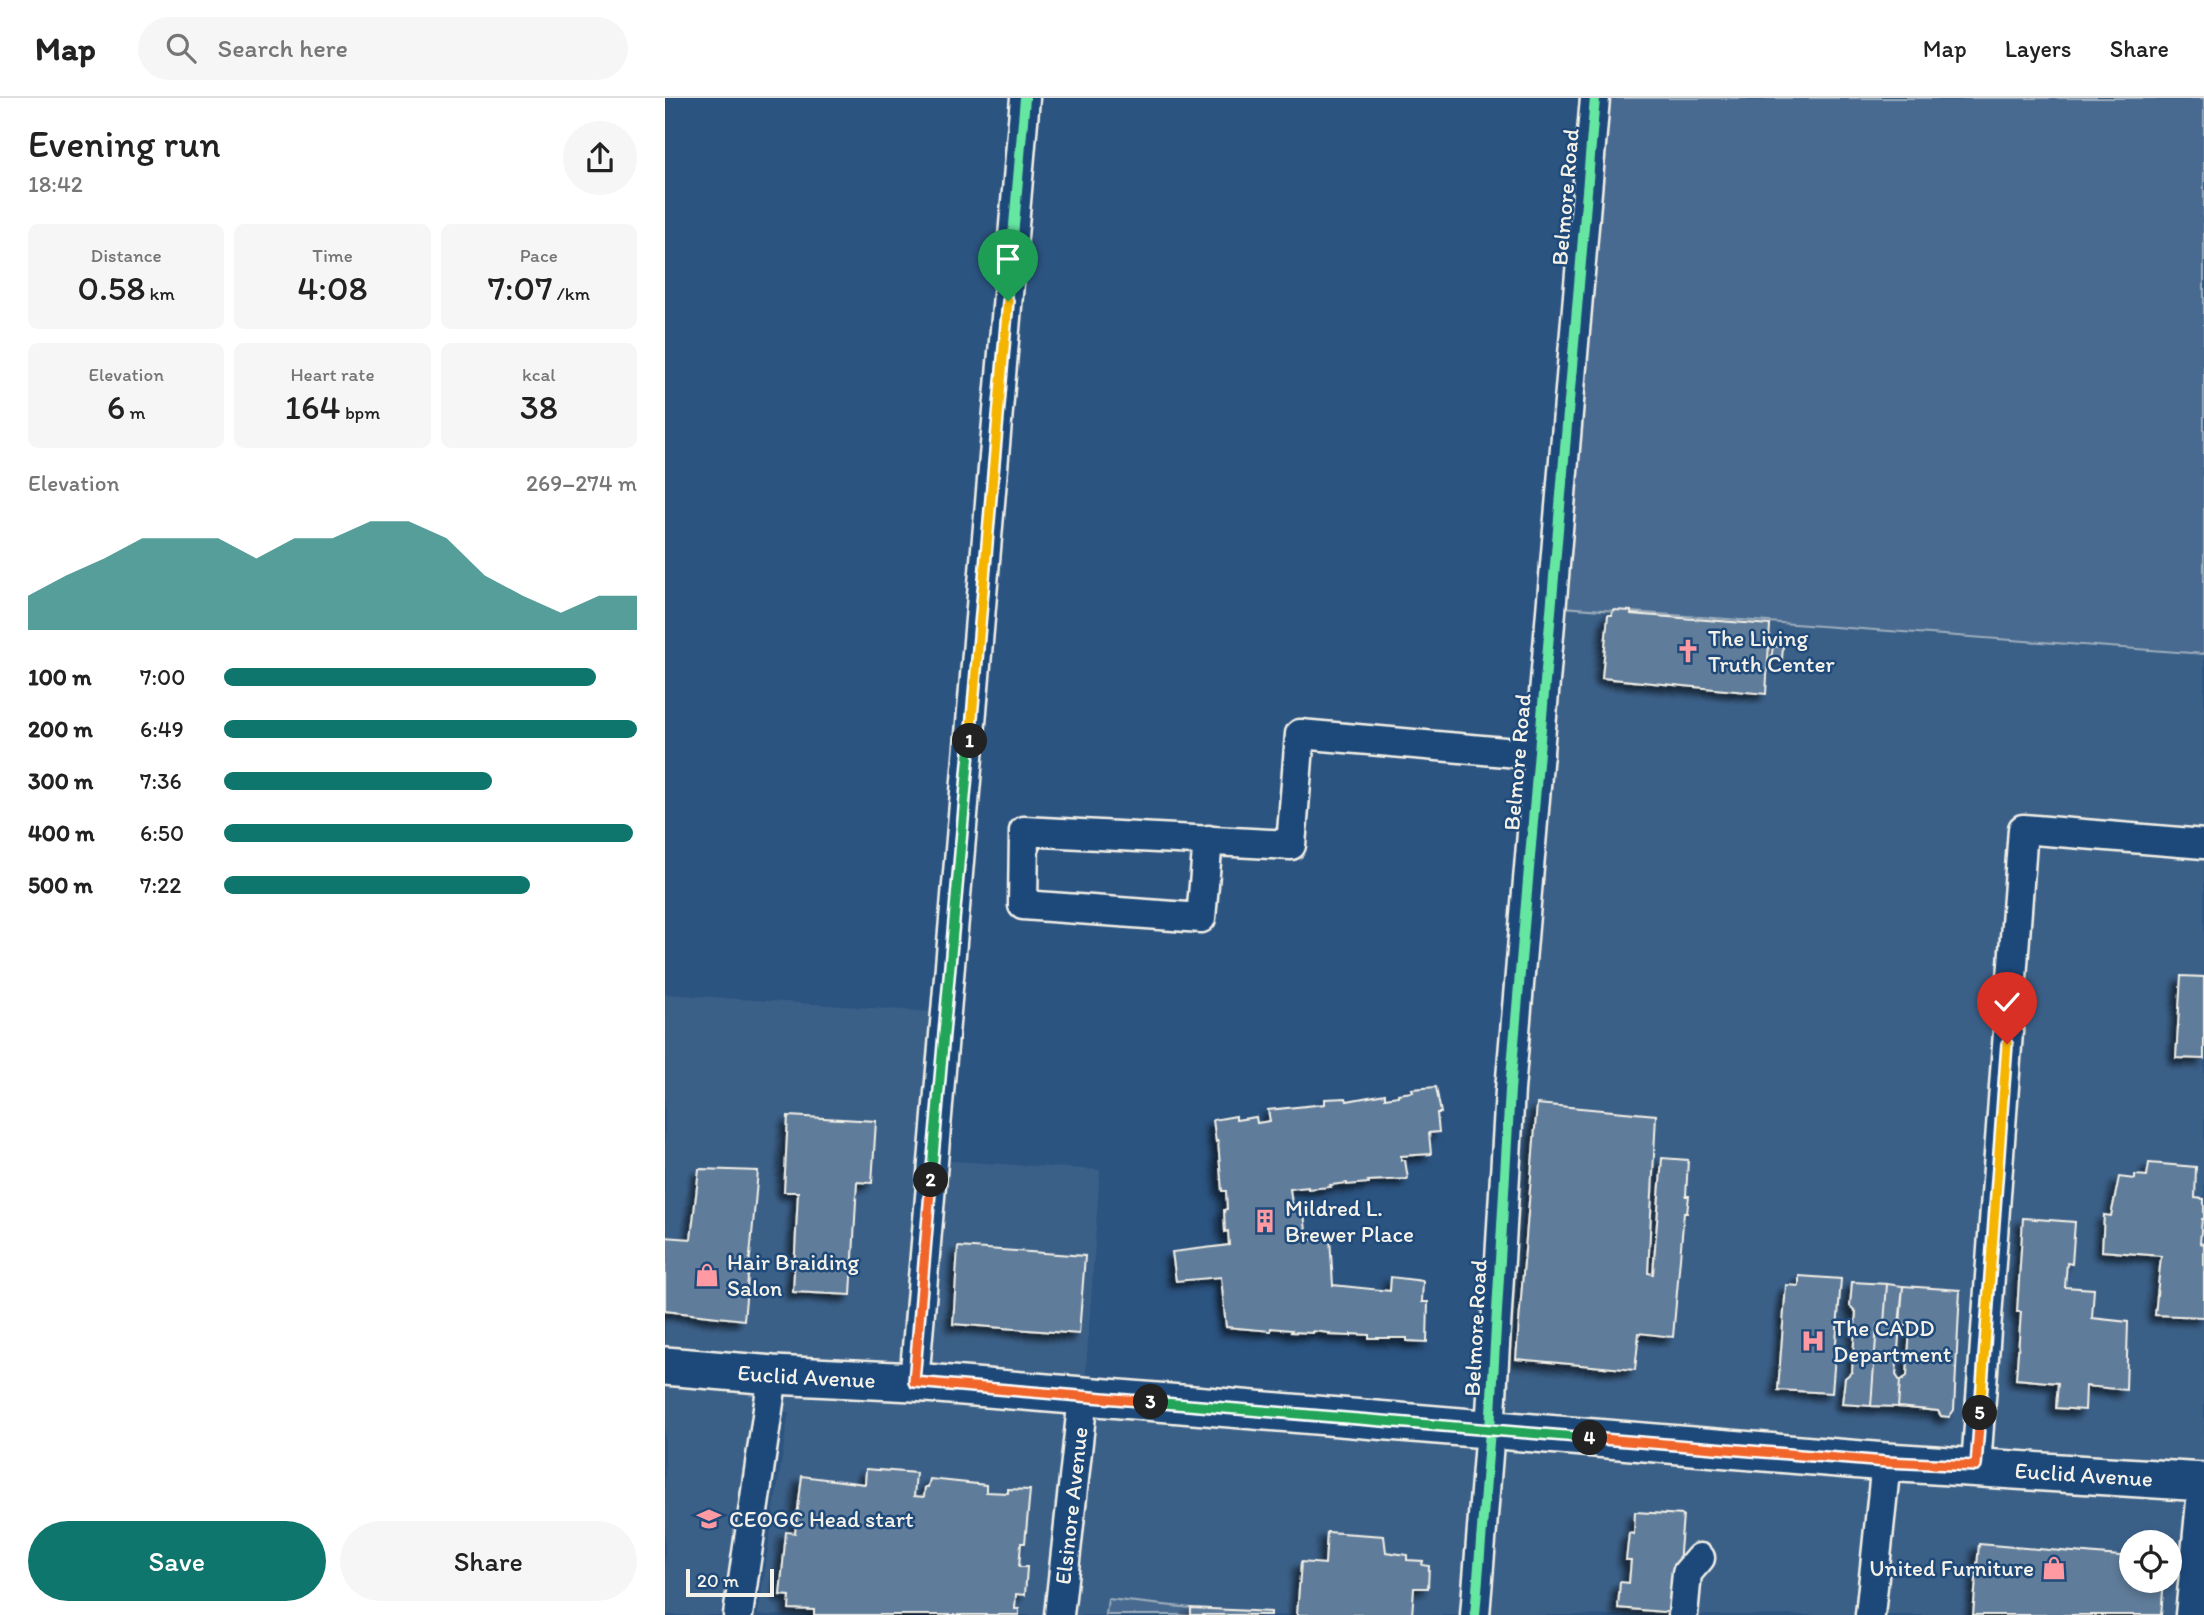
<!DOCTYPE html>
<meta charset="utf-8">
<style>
body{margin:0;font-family:Itim,sans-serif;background:#f6f6f6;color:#222;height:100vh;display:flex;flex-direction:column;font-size:26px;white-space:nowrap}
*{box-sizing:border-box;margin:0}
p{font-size:23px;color:#767676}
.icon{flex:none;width:38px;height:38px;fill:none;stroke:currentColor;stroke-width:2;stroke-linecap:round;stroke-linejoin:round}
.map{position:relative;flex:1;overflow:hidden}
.drawer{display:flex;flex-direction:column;background:#fff;width:665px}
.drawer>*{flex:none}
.tools{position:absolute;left:1454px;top:1432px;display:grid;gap:14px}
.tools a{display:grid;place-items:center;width:63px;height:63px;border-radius:50%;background:#fff;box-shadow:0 4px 10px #0003;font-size:35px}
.scale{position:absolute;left:21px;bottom:18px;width:88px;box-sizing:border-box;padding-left:7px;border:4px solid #f4f1e8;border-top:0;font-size:19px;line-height:24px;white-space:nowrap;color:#f4f1e8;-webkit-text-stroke:5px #1f4a7a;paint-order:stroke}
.pin{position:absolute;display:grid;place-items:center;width:60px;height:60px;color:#fff;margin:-72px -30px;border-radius:50% 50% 50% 0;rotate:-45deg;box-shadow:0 0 7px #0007}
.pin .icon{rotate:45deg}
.km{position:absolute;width:35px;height:35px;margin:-18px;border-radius:50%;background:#222;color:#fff;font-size:19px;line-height:35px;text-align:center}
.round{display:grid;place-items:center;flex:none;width:74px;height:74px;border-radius:37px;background:#f6f6f6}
.summary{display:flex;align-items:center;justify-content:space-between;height:119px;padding:0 28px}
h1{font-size:38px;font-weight:600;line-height:52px}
.stats{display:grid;grid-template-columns:repeat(3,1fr);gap:10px;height:119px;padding:7px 28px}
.stats div{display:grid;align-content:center;border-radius:10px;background:#f6f6f6;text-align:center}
.stats b{font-size:35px;font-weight:600}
.stats small{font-size:19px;font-weight:400}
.stats p{font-size:19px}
.chart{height:196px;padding:14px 28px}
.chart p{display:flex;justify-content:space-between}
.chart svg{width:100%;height:126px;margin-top:7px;fill:#0f766e;opacity:.7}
.button{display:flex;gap:14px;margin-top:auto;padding:14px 28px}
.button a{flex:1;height:80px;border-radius:42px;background:#0f766e;color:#fff;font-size:28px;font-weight:600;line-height:80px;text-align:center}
.button a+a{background:#f6f6f6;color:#222}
ul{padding:0 28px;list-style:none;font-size:23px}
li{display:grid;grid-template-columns:112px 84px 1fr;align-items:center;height:52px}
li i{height:18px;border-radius:9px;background:#0f766e}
header{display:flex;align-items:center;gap:42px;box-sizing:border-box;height:98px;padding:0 35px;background:#fff;border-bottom:2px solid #e0e0e0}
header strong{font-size:33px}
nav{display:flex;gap:38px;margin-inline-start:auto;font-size:24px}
.search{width:490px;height:63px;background:#f6f6f6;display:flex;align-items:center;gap:18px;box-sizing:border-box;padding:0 24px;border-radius:38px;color:#767676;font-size:26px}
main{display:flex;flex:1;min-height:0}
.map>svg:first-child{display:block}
.built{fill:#3b6088;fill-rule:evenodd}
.green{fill:#496b90;stroke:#9eaebc;stroke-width:2}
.building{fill:#5e7b9a;stroke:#f4f1e8;stroke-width:2;filter:url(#shadow)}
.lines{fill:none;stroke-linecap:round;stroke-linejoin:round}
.minor-casing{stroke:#f4f1e8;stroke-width:33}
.major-casing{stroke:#f4f1e8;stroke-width:42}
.minor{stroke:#1f4a7a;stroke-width:28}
.major{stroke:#1f4a7a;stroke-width:37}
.cycleway-casing{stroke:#1f4a7a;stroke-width:15}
.cycleway{stroke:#66e7a1;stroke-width:10}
.split-1-casing{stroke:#fff;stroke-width:14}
.split-2-casing{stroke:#fff;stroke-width:14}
.split-3-casing{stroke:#fff;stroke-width:14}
.split-4-casing{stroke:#fff;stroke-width:14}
.split-5-casing{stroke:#fff;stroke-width:14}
.split-6-casing{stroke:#fff;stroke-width:14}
.split-1{stroke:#f5b400;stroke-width:9}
.split-2{stroke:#22a559;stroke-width:9}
.split-3{stroke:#f0652b;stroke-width:9}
.split-4{stroke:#22a559;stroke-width:9}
.split-5{stroke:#f0652b;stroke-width:9}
.split-6{stroke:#f5b400;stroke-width:9}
.labels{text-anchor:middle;stroke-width:5;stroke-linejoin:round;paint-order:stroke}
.street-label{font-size:23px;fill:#f4f1e8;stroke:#1f4a7a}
.poi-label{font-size:23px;fill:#f4f1e8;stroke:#1f4a7a;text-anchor:start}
</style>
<header>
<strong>Map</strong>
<div class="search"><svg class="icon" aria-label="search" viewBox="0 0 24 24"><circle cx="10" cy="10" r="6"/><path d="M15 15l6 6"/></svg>Search here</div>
<nav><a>Map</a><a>Layers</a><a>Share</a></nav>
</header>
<main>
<section class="drawer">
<div class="summary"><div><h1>Evening run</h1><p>18:42</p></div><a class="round"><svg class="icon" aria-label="share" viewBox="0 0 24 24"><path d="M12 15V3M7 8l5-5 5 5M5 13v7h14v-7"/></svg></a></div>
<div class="stats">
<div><p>Distance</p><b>0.58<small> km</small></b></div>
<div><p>Time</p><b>4:08</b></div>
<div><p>Pace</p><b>7:07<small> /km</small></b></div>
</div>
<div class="stats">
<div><p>Elevation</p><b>6<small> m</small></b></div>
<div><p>Heart rate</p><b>164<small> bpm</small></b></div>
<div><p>kcal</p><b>38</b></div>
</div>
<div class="chart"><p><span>Elevation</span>269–274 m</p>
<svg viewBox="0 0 160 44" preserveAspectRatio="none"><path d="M0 44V32L10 25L20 19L30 12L40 12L50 12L60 19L70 12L80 12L90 6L100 6L110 12L120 25L130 32L140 38L150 32L160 32V44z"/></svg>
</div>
<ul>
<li><b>100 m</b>7:00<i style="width:90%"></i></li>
<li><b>200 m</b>6:49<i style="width:100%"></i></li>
<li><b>300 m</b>7:36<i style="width:65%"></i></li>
<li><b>400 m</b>6:50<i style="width:99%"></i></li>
<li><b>500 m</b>7:22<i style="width:74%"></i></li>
</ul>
<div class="button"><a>Save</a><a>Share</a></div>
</section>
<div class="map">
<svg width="1539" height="1517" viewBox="0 0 1539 1517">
<defs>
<filter id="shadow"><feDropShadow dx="-6" dy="6" stdDeviation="3.5" flood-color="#0009"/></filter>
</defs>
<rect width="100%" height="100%" fill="#2c5481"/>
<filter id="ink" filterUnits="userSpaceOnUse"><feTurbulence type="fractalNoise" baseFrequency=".0143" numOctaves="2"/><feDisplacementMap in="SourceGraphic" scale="14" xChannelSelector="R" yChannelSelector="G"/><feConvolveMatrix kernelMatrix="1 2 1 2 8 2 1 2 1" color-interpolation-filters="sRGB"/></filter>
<g filter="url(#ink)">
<path class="built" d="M 897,509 L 1539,556 L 1539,1517 L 93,1517 L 124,1314 L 104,1312 L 73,1517 L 0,1517 L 0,896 L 281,915 L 268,1062 L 435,1072 L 419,1299 L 825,1332 ZM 1466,1444 L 1505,1444 L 1505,1482 L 1466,1482 Z"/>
<path class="green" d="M 940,0 L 1539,0 L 1539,556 L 897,509 Z
M 443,1501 L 526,1510 L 526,1517 L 441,1517 Z"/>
<path class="building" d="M 948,512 L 966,513 L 966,516 L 1105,527 L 1101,596 L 937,580 L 943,517 L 947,517 Z
M 1108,548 L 1118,549 L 1117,561 L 1106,561 Z
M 1516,878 L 1539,879 L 1539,961 L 1511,960 Z
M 771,989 L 776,1015 L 772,1015 L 774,1034 L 764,1035 L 766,1056 L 736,1058 L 736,1062 L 740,1062 L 743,1081 L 703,1083 L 704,1085 L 682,1087 L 682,1085 L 665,1087 L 666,1089 L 643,1091 L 643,1089 L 625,1091 L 627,1106 L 638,1105 L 642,1142 L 665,1139 L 668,1187 L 725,1193 L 726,1179 L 758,1183 L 757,1204 L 763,1204 L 762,1244 L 742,1243 L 742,1240 L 704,1240 L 704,1237 L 686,1236 L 686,1238 L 664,1237 L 665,1235 L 648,1233 L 648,1235 L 626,1234 L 627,1232 L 606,1230 L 606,1233 L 561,1229 L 556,1179 L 511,1183 L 507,1154 L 564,1147 L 563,1133 L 560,1134 L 559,1112 L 562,1111 L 561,1093 L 557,1093 L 553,1043 L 551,1044 L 548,1022 L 571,1018 L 571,1022 L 591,1019 L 592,1025 L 605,1023 L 603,1012 L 660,1006 L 660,1001 L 681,1000 L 682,1003 L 720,996 L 720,1000 L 733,998 L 733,996 L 748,994 L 747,991 Z
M 872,1006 L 991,1017 L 983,1175 L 988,1176 L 997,1060 L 1023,1062 L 1021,1098 L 1024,1098 L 1022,1115 L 1019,1115 L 1008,1239 L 974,1235 L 970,1272 L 851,1261 Z
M 123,1018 L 211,1023 L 207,1085 L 192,1084 L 186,1197 L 128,1194 L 133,1094 L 119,1094 Z
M 1484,1065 L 1531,1069 L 1530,1100 L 1539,1101 L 1539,1121 L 1537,1121 L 1535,1145 L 1539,1146 L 1539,1219 L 1490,1217 L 1496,1158 L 1437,1153 L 1439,1117 L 1446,1118 L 1454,1079 L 1470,1081 L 1470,1077 L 1482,1078 Z
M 34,1071 L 93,1073 L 79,1222 L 0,1213 L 0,1139 L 26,1141 Z
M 1358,1120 L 1410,1124 L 1407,1166 L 1402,1165 L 1400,1189 L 1429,1191 L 1427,1220 L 1463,1224 L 1461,1292 L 1421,1288 L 1420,1312 L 1391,1310 L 1393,1285 L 1351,1281 L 1356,1214 L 1352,1214 Z
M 293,1149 L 420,1158 L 414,1236 L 288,1226 Z
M 1134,1178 L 1176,1181 L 1167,1295 L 1113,1292 L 1121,1187 L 1134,1188 Z
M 1187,1184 L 1222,1186 L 1219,1226 L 1212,1227 L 1206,1308 L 1177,1306 L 1180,1280 L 1187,1274 L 1191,1214 L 1185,1208 Z
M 1222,1186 L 1238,1188 L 1231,1277 L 1235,1283 L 1233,1309 L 1206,1308 L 1212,1227 L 1219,1226 Z
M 1238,1188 L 1295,1192 L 1289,1312 L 1284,1319 L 1276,1318 L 1273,1313 L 1233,1309 L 1235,1283 L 1242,1278 L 1245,1228 L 1234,1227 Z
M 201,1371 L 251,1375 L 249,1398 L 259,1399 L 260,1389 L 263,1389 L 265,1381 L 321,1387 L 321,1394 L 343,1395 L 343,1391 L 365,1392 L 360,1445 L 356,1445 L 354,1469 L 362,1469 L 360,1497 L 351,1496 L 350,1511 L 354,1511 L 354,1517 L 149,1517 L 149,1512 L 124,1511 L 125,1498 L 115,1497 L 121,1434 L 130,1435 L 137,1378 L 200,1386 Z
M 970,1414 L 1018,1417 L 1010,1515 L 953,1510 L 955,1484 L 964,1485 L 966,1462 L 961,1462 L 964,1435 L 969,1436 Z
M 662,1434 L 719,1438 L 721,1454 L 742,1457 L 742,1462 L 758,1463 L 757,1467 L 764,1468 L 763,1490 L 749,1490 L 747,1517 L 632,1517 L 636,1464 L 660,1466 Z
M 1314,1446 L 1466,1459 L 1466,1482 L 1499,1482 L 1496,1517 L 1308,1517 Z
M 526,1510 L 606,1514 L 606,1517 L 526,1517 Z"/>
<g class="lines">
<g class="minor-casing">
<g id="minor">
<path d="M 543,742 L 536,820 L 358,807 L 359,733 L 626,747 L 635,636 L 874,657"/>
<path d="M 249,1284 L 360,0"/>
<path d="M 1311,1368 L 1358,731 L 1539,746"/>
<path d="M 73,1517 L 108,1277"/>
<path id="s1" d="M 394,1517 L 418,1299"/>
<path d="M 810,1517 L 825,1332 L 845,992 L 930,0"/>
<path d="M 1018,1517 L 1022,1475 L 1035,1460"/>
<path d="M 1205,1517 L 1221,1364"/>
<path d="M 1525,1517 L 1538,1383"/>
</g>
</g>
<g class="major-casing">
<g id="major">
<path id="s2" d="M 0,1268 L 108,1277 L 249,1284 L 1221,1364 L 1539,1384"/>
</g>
</g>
<use href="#minor" class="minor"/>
<use href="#major" class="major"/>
<g class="cycleway-casing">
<path id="cycleway" d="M 249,1284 L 360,0
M 810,1517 L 825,1332 L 845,992 L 930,0"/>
</g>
<use href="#cycleway" class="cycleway"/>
</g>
</g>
<g class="lines" filter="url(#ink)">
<g class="split-1-casing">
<path id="split-1" d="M 305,643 L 343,203"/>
</g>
<g class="split-2-casing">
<path id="split-2" d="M 266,1082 L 305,643"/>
</g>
<g class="split-3-casing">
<path id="split-3" d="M 266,1082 L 249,1284 L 486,1304"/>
</g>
<g class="split-4-casing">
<path id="split-4" d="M 486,1304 L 925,1340"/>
</g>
<g class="split-5-casing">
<path id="split-5" d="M 925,1340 L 1221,1364 L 1311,1368 L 1315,1315"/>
</g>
<g class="split-6-casing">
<path id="split-6" d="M 1315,1315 L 1342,946"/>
</g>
<use href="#split-1" class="split-1"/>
<use href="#split-2" class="split-2"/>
<use href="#split-3" class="split-3"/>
<use href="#split-4" class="split-4"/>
<use href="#split-5" class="split-5"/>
<use href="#split-6" class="split-6"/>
</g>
<defs>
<g id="church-bare" transform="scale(1.89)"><path d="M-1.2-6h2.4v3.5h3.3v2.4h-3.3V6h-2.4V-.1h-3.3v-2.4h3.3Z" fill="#ff9aa2" stroke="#1f4a7a" stroke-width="2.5" paint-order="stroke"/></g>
<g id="building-bare" transform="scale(1.89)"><path d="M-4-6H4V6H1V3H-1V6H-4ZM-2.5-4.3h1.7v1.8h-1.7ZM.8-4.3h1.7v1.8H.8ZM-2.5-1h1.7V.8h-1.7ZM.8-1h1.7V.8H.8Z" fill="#ff9aa2" stroke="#1f4a7a" stroke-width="2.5" paint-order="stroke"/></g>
<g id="shop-bare" transform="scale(1.89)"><path d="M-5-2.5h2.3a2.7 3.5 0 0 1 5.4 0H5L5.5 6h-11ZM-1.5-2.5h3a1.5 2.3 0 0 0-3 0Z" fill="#ff9aa2" stroke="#1f4a7a" stroke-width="2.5" paint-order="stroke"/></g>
<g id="hospital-bare" transform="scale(1.89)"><path d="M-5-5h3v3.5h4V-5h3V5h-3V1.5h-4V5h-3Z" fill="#ff9aa2" stroke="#1f4a7a" stroke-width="2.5" paint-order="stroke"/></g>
<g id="school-bare" transform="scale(1.89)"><path d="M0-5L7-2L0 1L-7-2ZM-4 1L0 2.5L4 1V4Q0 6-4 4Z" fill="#ff9aa2" stroke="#1f4a7a" stroke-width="2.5" paint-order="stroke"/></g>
</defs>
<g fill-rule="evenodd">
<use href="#church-bare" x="1023" y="553"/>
<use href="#building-bare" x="600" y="1123"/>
<use href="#shop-bare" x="42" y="1177"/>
<use href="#hospital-bare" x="1148" y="1243"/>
<use href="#school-bare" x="44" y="1421"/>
<use href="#shop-bare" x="1389" y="1470"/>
</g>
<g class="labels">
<g class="street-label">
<text transform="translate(900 99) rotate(-85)" y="8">Belmore Road</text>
<text transform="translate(852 664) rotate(-85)" y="8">Belmore Road</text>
<text transform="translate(810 1230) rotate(-87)" y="8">Belmore Road</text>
<text dy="8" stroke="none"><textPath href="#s2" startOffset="142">Euclid Avenue</textPath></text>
<text dy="8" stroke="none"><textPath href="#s2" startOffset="1423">Euclid Avenue</textPath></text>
<text dy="8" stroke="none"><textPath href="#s1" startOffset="110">Elsinore Avenue</textPath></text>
</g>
<g class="poi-label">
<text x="1043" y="548">The Living<tspan x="1043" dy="26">Truth Center</tspan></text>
<text x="620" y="1118">Mildred L.<tspan x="620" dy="26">Brewer Place</tspan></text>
<text x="62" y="1172">Hair Braiding<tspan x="62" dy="26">Salon</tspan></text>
<text x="1168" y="1238">The CADD<tspan x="1168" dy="26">Department</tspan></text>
<text x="64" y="1429">CEOGC Head start</text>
<text x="1369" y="1478" text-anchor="end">United Furniture</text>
</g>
</g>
</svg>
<div class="tools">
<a><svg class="icon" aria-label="locate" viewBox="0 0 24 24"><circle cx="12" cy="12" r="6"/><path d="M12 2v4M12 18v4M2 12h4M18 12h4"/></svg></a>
</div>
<div class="scale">20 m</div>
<div class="pin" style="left:343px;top:203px;background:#1e9e55"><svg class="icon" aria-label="arrive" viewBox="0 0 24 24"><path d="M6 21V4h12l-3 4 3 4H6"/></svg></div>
<div class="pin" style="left:1342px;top:946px;background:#d93025"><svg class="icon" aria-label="check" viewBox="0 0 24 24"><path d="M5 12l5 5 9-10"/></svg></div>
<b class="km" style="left:305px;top:643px">1</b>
<b class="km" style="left:266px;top:1082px">2</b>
<b class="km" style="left:486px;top:1304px">3</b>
<b class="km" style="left:925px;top:1340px">4</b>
<b class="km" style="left:1315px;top:1315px">5</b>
</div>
</main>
